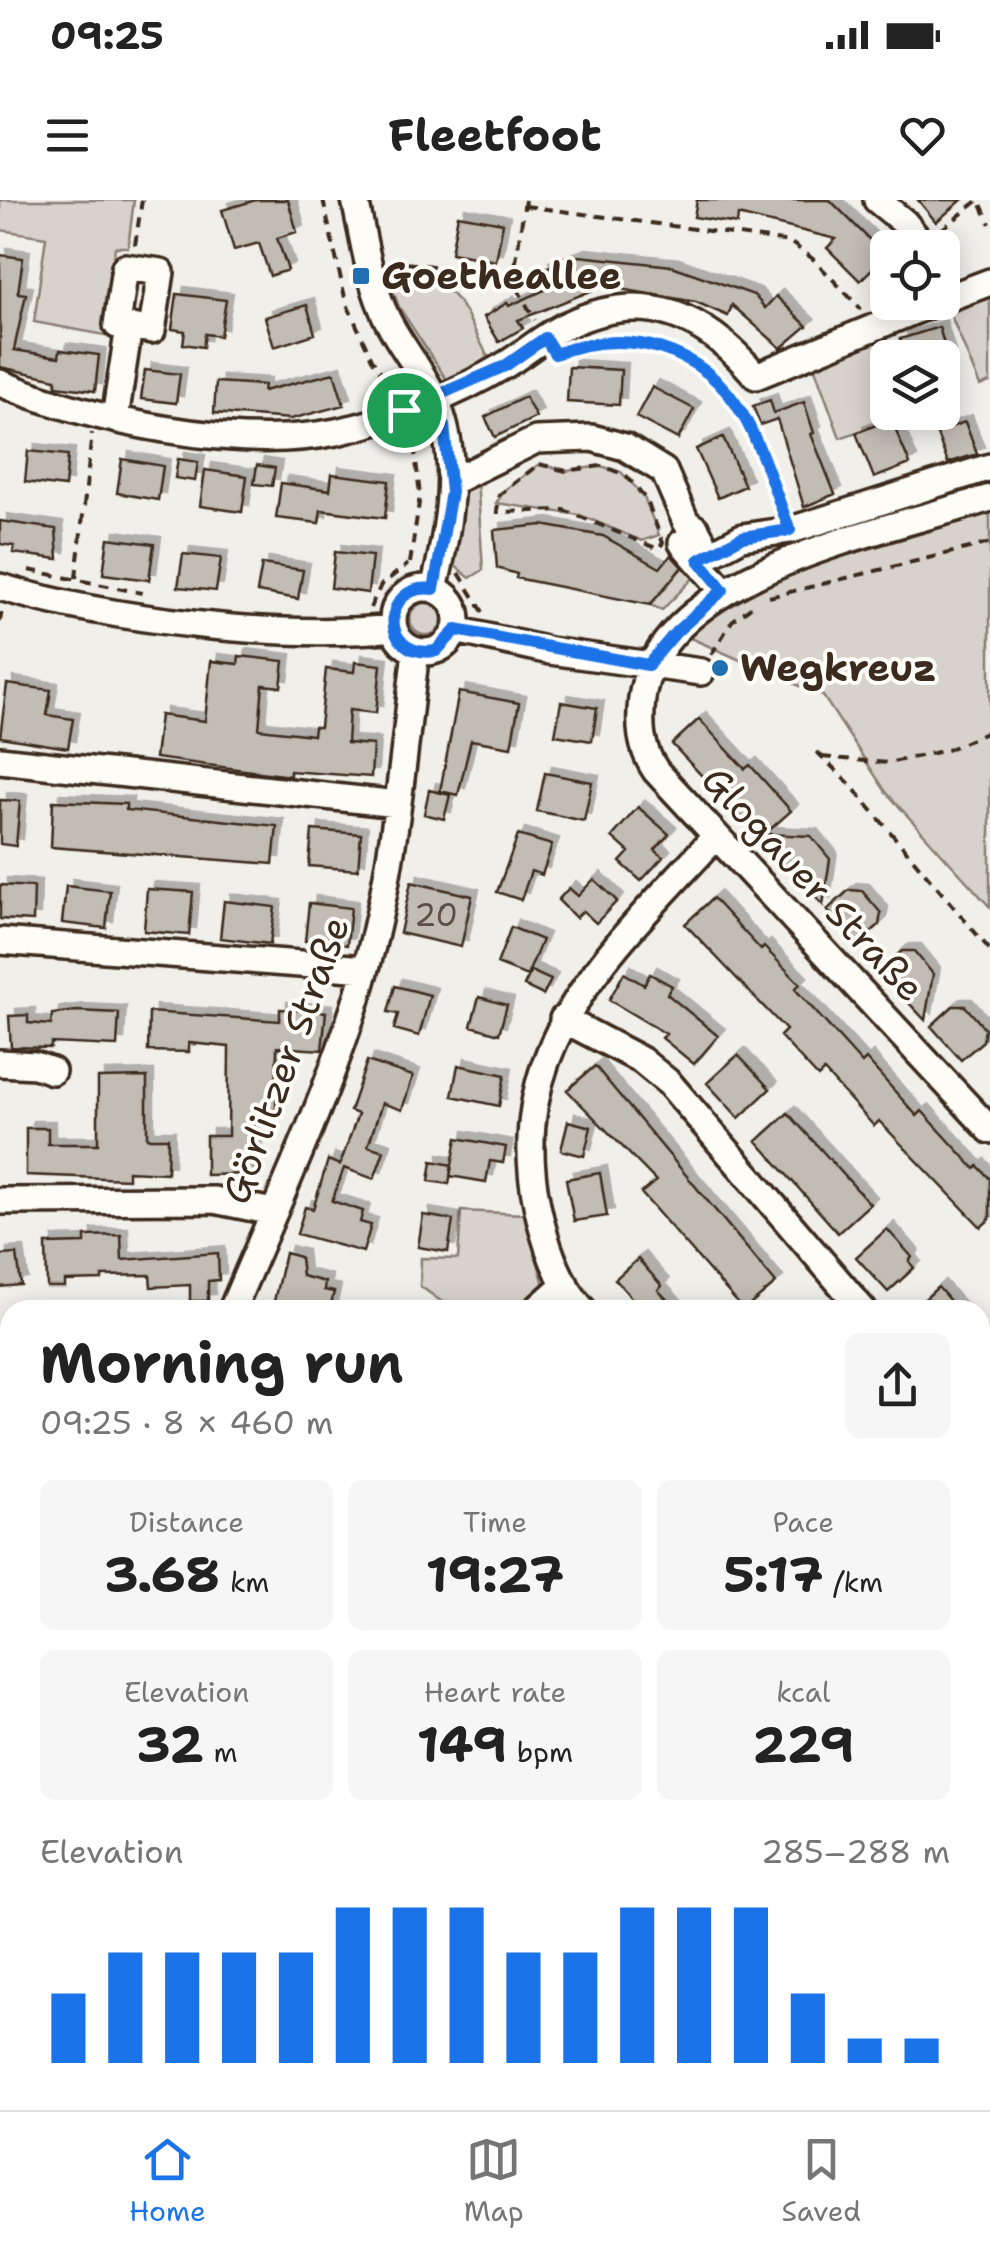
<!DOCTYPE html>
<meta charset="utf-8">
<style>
body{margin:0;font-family:"Shantell Sans",sans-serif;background:#f6f6f6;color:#222;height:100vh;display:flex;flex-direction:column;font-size:38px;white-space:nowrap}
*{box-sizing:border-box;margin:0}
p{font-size:32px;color:#767676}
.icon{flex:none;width:55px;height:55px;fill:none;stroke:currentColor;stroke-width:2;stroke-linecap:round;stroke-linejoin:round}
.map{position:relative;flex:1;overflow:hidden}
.side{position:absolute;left:0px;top:1100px;width:990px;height:810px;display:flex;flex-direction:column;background:#fff;border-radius:30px 30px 0 0;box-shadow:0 5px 25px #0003}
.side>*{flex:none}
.tools{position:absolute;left:870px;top:30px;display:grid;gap:20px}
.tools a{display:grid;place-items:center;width:90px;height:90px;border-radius:15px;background:#fff;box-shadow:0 5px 25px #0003;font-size:50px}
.pin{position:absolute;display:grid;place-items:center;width:85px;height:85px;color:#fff;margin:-42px;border:5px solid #fff;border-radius:50%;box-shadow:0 2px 10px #0007}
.round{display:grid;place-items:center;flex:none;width:105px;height:105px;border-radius:15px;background:#f6f6f6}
.overview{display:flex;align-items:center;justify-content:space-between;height:170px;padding:0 40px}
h1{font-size:55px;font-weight:700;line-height:75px}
.stats{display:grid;grid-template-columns:repeat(3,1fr);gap:15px;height:170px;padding:10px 40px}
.stats div{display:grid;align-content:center;border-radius:15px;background:#f6f6f6;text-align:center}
.stats b{font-size:50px;font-weight:700}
.stats small{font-size:28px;font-weight:400}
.stats p{font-size:28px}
.chart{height:280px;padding:20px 40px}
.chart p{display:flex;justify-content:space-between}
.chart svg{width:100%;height:180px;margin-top:10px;stroke:#1a73e8;stroke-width:6}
.status{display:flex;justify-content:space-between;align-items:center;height:70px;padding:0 50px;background:#fff;direction:ltr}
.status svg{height:28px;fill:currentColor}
header{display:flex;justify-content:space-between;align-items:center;height:130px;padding:0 40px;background:#fff;font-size:45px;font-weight:700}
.dock{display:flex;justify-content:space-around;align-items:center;height:140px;border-top:2px solid #e0e0e0;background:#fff;font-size:28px;color:#767676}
.dock a{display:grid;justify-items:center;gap:5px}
.dock .selected{color:#1a73e8}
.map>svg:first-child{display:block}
.green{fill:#d7d2cc;stroke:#897e75;stroke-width:2.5}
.building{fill:#c1bcb4;stroke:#3b2a1e;stroke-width:2.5;filter:url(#shadow)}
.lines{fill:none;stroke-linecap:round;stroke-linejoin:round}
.minor-casing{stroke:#3b2a1e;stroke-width:32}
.major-casing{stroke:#3b2a1e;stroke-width:40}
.path{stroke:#3b2a1e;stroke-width:4;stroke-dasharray:10 8;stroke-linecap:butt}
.minor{stroke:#fdfcf7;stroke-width:25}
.major{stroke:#fdfcf7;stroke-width:32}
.route-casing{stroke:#fff;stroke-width:20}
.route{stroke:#1a73e8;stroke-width:12}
.poi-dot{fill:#1f6fb2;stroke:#fdfcf7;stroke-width:4}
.labels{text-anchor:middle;stroke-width:8;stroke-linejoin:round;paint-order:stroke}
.number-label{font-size:32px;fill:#5c4e44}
.poi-label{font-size:38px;font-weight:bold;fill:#3b2a1e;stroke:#fdfcf7;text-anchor:start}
.street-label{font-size:38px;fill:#3b2a1e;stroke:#fdfcf7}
</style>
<div class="status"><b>09:25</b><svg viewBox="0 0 49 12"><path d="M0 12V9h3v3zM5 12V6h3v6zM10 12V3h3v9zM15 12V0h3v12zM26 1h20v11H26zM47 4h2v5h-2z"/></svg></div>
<header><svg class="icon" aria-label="menu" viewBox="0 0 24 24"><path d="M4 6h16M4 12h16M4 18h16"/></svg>Fleetfoot<svg class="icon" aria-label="heart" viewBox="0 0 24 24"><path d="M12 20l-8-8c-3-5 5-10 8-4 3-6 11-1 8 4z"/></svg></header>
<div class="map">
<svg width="990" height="1910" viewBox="0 0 990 1910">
<defs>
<filter id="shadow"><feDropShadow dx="7" dy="-7" stdDeviation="0" flood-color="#0004"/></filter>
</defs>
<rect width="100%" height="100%" fill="#f1efea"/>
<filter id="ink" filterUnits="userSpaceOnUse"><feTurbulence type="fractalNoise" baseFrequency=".01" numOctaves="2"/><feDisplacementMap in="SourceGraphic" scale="20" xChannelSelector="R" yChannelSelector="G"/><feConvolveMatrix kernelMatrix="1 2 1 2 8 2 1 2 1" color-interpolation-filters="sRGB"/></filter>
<g filter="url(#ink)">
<path class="green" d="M 0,0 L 134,0 L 128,47 L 115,47 L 105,135 L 34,122 L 46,37 L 0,30 Z
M 393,74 C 462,78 460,107 491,162 L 448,182 L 399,107 L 388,77 Z
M 990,95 L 990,182 L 980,186 L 949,111 Z
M 882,139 L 890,157 L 888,212 L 911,213 L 840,238 L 814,166 Z
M 539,264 L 567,271 L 601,266 L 621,272 L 643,295 L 659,335 L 642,341 L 580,315 L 496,303 L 506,289 Z
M 477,278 L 483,370 L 470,378 L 454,365 L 465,282 Z
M 990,313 L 990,707 L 886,592 L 823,496 L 688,437 L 712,413 L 760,381 Z
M 677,349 L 699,372 L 662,410 L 650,405 L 683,366 L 672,355 Z
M410 419a16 16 0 1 1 32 0a16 16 0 1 1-32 0Z
M 461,1011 L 525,1014 L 545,1089 L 522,1110 L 453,1110 L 420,1086 L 421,1058 L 458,1059 Z
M 990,1615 L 990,1688 L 980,1703 L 980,1630 Z
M 990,1733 L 990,1910 L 867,1910 L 875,1900 L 980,1900 L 980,1748 Z"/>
<path class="building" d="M 256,0 L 288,0 L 297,32 L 277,38 L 288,70 L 270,76 L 259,43 L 234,50 L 222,10 Z
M 697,0 L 830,0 L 885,55 L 860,81 L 827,48 L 836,39 L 738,15 L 737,24 L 694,17 Z
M 918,0 L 962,0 L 936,22 Z
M 458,15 L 503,23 L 496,61 L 451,53 Z
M 0,55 L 23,58 L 18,93 L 26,94 L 14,150 L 59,157 L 60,150 L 99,155 L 95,191 L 56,186 L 56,179 L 0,167 Z
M 579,56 L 672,66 L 754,95 L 765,108 L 776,96 L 807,126 L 781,148 L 732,105 L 728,116 L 696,102 L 603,86 L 518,120 L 523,128 L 499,142 L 484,117 L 507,103 L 509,106 L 549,88 L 542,69 Z
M 177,94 L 226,100 L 220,136 L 205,134 L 203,147 L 183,144 L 185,131 L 172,129 Z
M 307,105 L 315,134 L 274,147 L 265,117 Z
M 939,127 L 948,158 L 906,158 L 900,139 Z
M 569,167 L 621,170 L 619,205 L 567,202 Z
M 145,170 L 180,174 L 176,203 L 141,199 Z
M 334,173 L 344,205 L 291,219 L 214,213 L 216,182 L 264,185 L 263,191 Z
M 652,187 L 694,209 L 678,239 L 636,217 Z
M 525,197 L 536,217 L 495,237 L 485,217 Z
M 770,200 L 774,213 L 804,202 L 814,233 L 811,234 L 835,294 L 804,307 L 777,219 L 760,225 L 753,206 Z
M 891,219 L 910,264 L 874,278 L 856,233 Z
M 965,222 L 977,254 L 948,263 L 936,232 Z
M 723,237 L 745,286 L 718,298 L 696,249 Z
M 28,251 L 68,255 L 65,287 L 25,282 Z
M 122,259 L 163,266 L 158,300 L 117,293 Z
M 178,259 L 198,262 L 195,281 L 175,278 Z
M 257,265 L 275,268 L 272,286 L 254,284 Z
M 205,270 L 247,276 L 242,312 L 200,306 Z
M 332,274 L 389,281 L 385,318 L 321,310 L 319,323 L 276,318 L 281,283 L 330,290 Z
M 0,321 L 56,329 L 58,359 L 13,353 L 14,346 L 0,344 Z
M 542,325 L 603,336 L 660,368 L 671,355 L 682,367 L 650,405 L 516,378 L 517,374 L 497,368 L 494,330 Z
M 108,338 L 154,344 L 149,380 L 103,374 Z
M 335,352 L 372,356 L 368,393 L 331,388 Z
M 183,354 L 221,358 L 216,391 L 178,387 Z
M 262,364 L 303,370 L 298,399 L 257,392 Z
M 239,456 L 284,461 L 281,487 L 263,485 L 259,529 L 313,535 L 314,527 L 320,527 L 326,469 L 354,472 L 355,462 L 381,465 L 376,513 L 349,510 L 347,543 L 373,545 L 371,577 L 290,571 L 290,576 L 155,558 L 160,515 L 205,521 L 211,461 L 238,464 Z
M 7,484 L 51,490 L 47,515 L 73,519 L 68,548 L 0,537 Z
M 459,492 L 519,503 L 511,547 L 471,540 L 458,595 L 440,591 Z
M 561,502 L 597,508 L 592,541 L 555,535 Z
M 699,519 L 745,569 L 750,565 L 791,611 L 765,634 L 811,636 L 830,659 L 823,705 L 672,544 Z
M 545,573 L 592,582 L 584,621 L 537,611 Z
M 429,590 L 450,595 L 444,619 L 424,614 Z
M 0,600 L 20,601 L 16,646 L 0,644 Z
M 53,601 L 126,604 L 126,610 L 277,626 L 273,664 L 51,647 Z
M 638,607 L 669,634 L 655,650 L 663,657 L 641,681 L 620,662 L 629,652 L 612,637 Z
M 312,630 L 361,634 L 358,670 L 309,666 Z
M 518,635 L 552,645 L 542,675 L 531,671 L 521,700 L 497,692 Z
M 594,679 L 617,701 L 596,723 L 583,711 L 576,718 L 558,700 L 569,688 L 578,696 Z
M 411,682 L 472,696 L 461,747 L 400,733 Z
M 0,685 L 34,687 L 33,721 L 0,719 Z
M 66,686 L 110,691 L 106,728 L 62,723 Z
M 147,689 L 193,692 L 189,735 L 144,731 Z
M 849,690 L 862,691 L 881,713 L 879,725 L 858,744 L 827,710 Z
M 713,698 L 761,750 L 764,747 L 800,784 L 795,789 L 862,863 L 866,859 L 917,916 L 922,911 L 975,969 L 978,966 L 990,979 L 990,1019 L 981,1027 L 879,921 L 874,926 L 824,871 L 818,877 L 780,836 L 786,830 L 685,724 Z
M 224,701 L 275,707 L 270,744 L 220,738 Z
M 309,703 L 351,708 L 347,745 L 305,741 Z
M 511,727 L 542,740 L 527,776 L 497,764 Z
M 902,751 L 914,751 L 933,774 L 925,820 L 879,771 Z
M 531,771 L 551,780 L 543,795 L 524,786 Z
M 624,773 L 644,785 L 650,774 L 672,786 L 667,794 L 718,836 L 694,864 L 662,838 L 666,834 L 609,800 Z
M 395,786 L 430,795 L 419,836 L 394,829 L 398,814 L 388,812 Z
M 479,797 L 507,805 L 499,834 L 471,826 Z
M 953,806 L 965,806 L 985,829 L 983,841 L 961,860 L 931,826 Z
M 280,809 L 326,812 L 322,850 L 277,847 L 276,910 L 254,910 L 255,974 L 206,975 L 206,936 L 228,936 L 229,847 L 189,843 L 189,852 L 148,851 L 149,812 L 280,821 Z
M 77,811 L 119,813 L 117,846 L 51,843 L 51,848 L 11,847 L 9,816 L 28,815 L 28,823 L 51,825 L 52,814 Z
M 738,855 L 770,889 L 739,918 L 707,883 Z
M 367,861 L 413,876 L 402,910 L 382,903 L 368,946 L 384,951 L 374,979 L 344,968 L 332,1001 L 363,1011 L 360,1022 L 371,1025 L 363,1052 L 297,1034 L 305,1007 L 313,1009 L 328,960 L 340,965 L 358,914 L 350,911 Z
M 458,865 L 505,875 L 499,906 L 452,896 Z
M 595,866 L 776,1083 L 744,1110 L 641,993 L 656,981 L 567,890 Z
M 147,877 L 147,938 L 168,938 L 167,973 L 128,971 L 128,979 L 26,975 L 26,928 L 48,928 L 48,944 L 98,944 L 98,878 Z
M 788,913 L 870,1004 L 838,1033 L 757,941 Z
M 568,921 L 591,927 L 584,956 L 561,950 Z
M 457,938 L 506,947 L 503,963 L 490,961 L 486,982 L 450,976 Z
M 432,961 L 452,965 L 449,984 L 429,981 Z
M 600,973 L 607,1016 L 574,1021 L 566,979 Z
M 423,1015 L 453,1020 L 448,1052 L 418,1047 Z
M 887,1029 L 912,1057 L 909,1061 L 914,1068 L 888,1092 L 856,1057 Z
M 121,1035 L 122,1060 L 218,1053 L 219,1080 L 208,1081 L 208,1101 L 190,1101 L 190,1085 L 151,1087 L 150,1075 L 102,1076 L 102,1080 L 65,1081 L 65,1087 L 47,1087 L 46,1044 L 85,1043 L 85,1036 Z
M 285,1053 L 300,1057 L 302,1076 L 325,1082 L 324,1090 L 334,1092 L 330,1110 L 295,1106 L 294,1110 L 272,1110 Z
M 17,1054 L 21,1085 L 0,1087 L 0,1055 Z
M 638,1059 L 662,1086 L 658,1090 L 677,1110 L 642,1110 L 615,1079 Z
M 938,1087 L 958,1110 L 913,1110 Z"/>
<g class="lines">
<g class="minor-casing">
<path id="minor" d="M 355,0 C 364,40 369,82 387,119 C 401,147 422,171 435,199 C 462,259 449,327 434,389
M 877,0 L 905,23 L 925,48
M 125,67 L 161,72 L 152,130 L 117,125 Z
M 942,100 L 990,82
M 0,183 C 92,221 237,252 336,232 C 393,220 455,195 505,165 C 527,152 546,134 569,124 C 646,88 705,116 756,176 L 936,102
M 115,218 L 129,127
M 451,282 L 536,240 L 592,238 L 625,247 L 664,271 L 686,322 L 696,329 L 709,353
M 990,298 C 888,331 659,371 642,498 C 639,525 640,548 656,571 L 990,930
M 682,343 L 723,390
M 699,360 L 742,337 L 791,330 L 990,267
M 0,387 C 109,420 281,440 394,428
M393 420a32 32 0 1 1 64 0a32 32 0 1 1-64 0Z
M 456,430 L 550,451 L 701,472
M 0,560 L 397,604
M 0,741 L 365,769
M 563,819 L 641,860 L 669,883 L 863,1110
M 0,863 L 35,865 L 52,871
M 0,1001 L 214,1000 L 273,1012
M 232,1110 C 282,991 340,871 372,746 C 396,650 404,549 416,451
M 536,1110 L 565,1084
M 583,1110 C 557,1081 545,1043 537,1005 C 503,842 617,745 716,636
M 0,1173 L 10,1174
M 980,1239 L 990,1247
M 0,1380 L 10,1380
M 0,1513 L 10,1500
M 0,1803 L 10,1787
M 112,1900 L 120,1910
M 650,1910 L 660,1900"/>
</g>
<g class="major-casing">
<path id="major" d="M 980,1724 L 990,1709
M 853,1910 L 860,1900"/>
</g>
<path class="path" d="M 323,0 L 346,102 L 372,159 L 395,193
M 525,0 L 513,81 L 535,120
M 525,6 L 790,42 L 813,59 L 861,109
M 941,30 L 979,0 L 990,24
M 135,45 L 142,0
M 945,57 L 956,74
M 389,68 L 405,63 L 514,75
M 574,148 C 708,113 741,210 782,310
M 539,264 L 566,271 L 601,266 L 626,275 L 647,301 L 663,343 L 658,349 L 564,310 L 497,312 L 499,295 Z
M 410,363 L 420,296 L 413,234
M 29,370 L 142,393
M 459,373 L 483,412
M 76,378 L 92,233
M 769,397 L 990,343
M 370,408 L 381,385 L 408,364
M 0,422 L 2,408
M 711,455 L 732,421 L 756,403
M 817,552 L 848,582 L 990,750
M 822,557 L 888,563 L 947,550 L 990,531
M 980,1427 L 990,1417
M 980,1470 L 990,1461
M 980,1876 L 990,1871
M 908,1910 L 922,1900"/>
<use href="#minor" class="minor"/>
<use href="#major" class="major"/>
</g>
</g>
<g class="lines" filter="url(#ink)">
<g class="route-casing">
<path id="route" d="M 545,138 L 555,154 C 626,127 703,146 743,215 C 763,250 775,293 790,330 L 742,337 L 699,360 L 723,390 L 676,432 L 648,465 L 456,430 L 436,451 C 379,460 380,381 434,389 L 451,292 L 444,226 L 413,235 L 404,210 L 505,166 Z"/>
</g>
<use href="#route" class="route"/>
</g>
<g class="poi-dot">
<rect x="351" y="66" width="20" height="20" rx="5"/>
<circle cx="720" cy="468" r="10"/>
</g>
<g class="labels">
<g class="number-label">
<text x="436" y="726">20</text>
</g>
<g class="poi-label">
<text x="381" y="89">Goetheallee</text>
<text x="740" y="481">Wegkreuz</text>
</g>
<g class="street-label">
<text transform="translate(813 684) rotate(47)" y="13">Glogauer Straße</text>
<text transform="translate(286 860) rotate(-70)" y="13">Görlitzer Straße</text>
</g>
</g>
</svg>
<div class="tools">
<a><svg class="icon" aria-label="locate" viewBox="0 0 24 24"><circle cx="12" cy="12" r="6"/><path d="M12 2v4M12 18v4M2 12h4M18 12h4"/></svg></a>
<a><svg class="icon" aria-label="layers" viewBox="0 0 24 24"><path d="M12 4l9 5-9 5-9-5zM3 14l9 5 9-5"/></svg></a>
</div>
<div class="pin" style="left:404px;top:210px;background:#1e9e55"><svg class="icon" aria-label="arrive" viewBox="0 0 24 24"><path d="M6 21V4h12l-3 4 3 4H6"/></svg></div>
<section class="side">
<div class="overview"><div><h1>Morning run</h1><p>09:25 · 8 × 460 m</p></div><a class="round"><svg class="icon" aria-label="share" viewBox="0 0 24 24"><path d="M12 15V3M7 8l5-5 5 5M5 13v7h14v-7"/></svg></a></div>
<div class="stats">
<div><p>Distance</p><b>3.68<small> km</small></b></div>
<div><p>Time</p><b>19:27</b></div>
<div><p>Pace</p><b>5:17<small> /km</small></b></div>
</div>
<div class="stats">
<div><p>Elevation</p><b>32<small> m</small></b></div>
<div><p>Heart rate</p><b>149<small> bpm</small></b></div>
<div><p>kcal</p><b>229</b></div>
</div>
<div class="chart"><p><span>Elevation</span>285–288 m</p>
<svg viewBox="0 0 160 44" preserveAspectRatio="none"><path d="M5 44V27M15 44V17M25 44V17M35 44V17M45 44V17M55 44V6M65 44V6M75 44V6M85 44V17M95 44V17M105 44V6M115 44V6M125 44V6M135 44V27M145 44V38M155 44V38"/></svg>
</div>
</section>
</div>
<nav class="dock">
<a class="selected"><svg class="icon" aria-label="home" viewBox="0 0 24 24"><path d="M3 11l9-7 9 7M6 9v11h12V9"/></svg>Home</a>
<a><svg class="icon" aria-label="map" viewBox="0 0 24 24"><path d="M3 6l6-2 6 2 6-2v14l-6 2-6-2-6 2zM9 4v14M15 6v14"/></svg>Map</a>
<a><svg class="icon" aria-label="saved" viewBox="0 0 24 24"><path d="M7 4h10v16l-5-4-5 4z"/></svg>Saved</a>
</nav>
